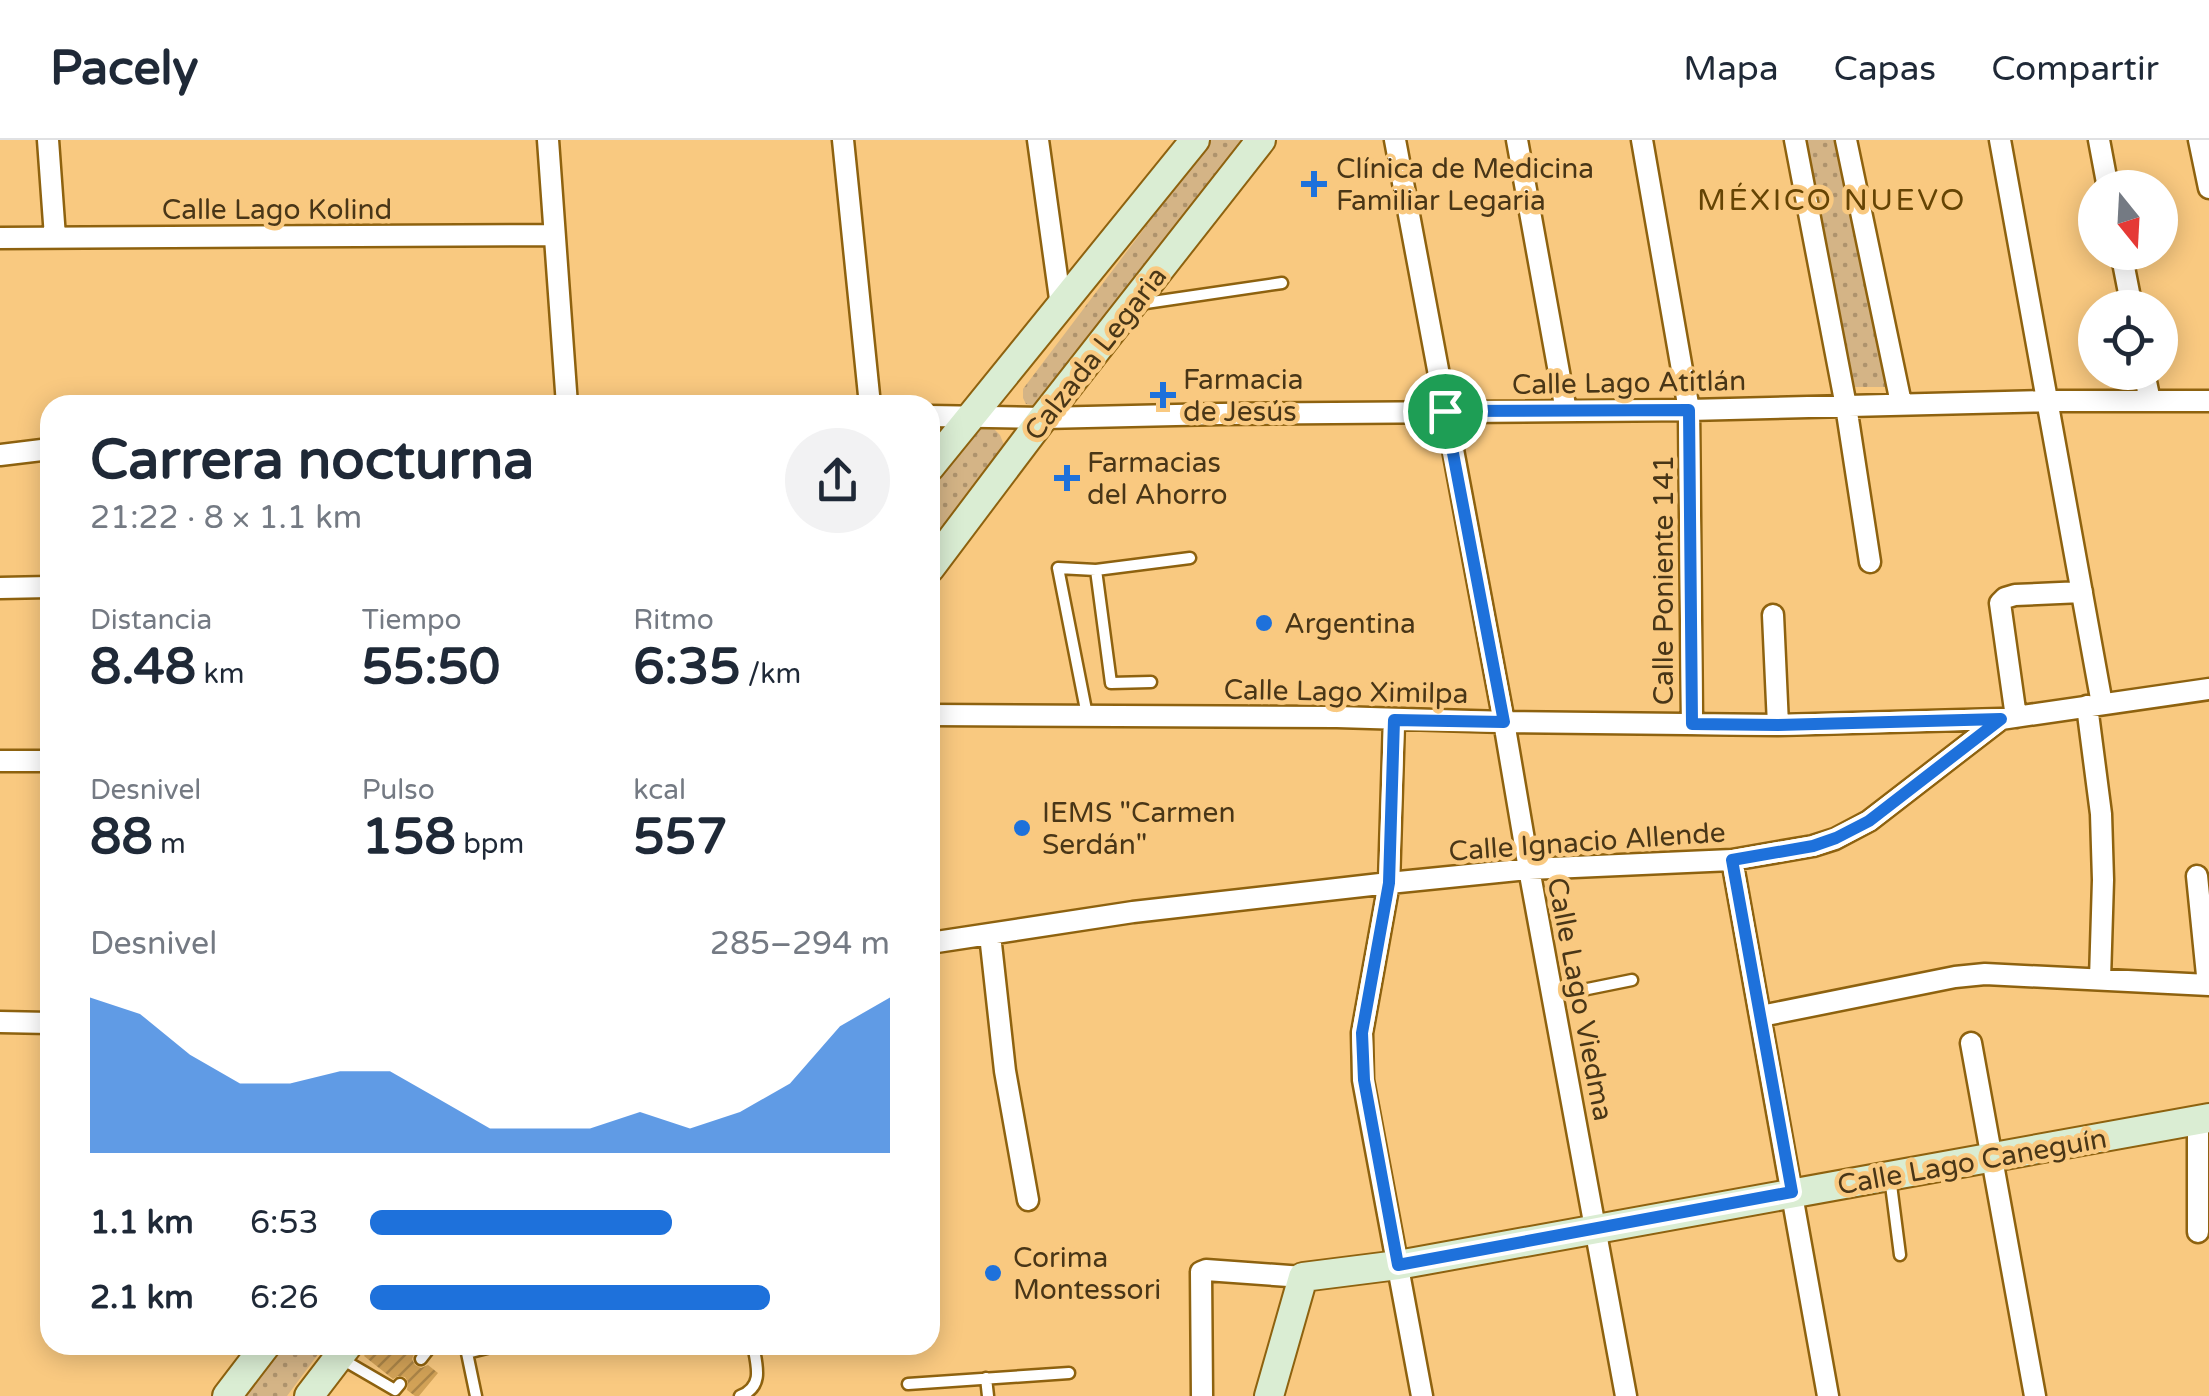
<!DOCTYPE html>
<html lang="es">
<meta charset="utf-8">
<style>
body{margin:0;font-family:"Varela Round",sans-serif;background:#f2f2f3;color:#1f2937;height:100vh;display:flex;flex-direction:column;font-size:38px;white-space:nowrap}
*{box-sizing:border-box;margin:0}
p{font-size:32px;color:#747a83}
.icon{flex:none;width:55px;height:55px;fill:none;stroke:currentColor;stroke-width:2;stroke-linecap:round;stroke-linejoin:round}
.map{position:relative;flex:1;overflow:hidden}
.details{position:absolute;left:40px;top:255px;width:900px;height:960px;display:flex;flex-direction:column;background:#fff;border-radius:30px;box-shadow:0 5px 25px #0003}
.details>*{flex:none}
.needle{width:65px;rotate:162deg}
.tools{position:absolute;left:2078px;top:30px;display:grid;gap:20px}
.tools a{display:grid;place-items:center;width:100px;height:100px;border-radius:50%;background:#fff;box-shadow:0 5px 25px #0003;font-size:50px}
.pin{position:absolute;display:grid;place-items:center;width:85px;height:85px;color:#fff;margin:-42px;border:5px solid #fff;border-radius:50%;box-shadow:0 2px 10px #0007}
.round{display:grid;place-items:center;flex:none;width:105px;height:105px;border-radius:52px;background:#f2f2f3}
.head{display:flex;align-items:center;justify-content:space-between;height:170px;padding:0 50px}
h1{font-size:55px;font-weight:700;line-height:75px}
.figures{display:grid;grid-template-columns:repeat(3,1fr);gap:15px;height:170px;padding:10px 50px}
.figures div{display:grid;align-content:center}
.figures b{font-size:50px;font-weight:700}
.figures small{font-size:28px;font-weight:400}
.figures p{font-size:28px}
.chart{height:280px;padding:20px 50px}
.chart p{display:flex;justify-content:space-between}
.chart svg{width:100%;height:180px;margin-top:10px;fill:#1e71db;opacity:.7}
ul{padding:0 50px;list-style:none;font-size:32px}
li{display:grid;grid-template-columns:160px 120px 1fr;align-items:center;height:75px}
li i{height:25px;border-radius:12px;background:#1e71db}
header{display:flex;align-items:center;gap:60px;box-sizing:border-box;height:140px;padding:0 50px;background:#fff;border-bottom:2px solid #e0e1e3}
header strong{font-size:48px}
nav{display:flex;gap:55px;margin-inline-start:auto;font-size:35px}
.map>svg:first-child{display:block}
.green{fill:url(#green-dots)}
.building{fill:url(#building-hatch)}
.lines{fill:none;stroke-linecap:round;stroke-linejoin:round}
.lane-casing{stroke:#8e620f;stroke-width:15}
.street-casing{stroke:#8e620f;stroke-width:25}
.secondary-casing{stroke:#8e620f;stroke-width:32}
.lane{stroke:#fff;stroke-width:10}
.street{stroke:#fff;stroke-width:20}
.secondary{stroke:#daedd3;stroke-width:28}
.route-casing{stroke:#fff;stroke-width:20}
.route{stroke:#1e71db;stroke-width:12}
.poi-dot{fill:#1e71db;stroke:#f9c980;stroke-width:4}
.labels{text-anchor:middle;stroke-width:9;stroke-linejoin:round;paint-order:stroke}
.poi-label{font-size:28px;fill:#493617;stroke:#f9c980;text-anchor:start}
.street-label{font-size:28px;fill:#493617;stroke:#f9c980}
.neighbourhood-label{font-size:30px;letter-spacing:2.5px;fill:#654404;stroke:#f9c980}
</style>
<header>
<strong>Pacely</strong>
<nav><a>Mapa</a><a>Capas</a><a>Compartir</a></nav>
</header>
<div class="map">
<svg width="2209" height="1256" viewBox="0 0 2209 1256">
<defs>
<pattern id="green-dots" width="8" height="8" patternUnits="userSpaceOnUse" patternTransform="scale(2.5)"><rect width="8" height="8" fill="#d4b486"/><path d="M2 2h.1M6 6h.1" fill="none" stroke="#ae936d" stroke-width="1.8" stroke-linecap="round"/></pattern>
<pattern id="building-hatch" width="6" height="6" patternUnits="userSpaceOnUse" patternTransform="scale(2.5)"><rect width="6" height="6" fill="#d2a257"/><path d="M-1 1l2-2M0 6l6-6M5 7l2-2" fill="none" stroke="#ac8547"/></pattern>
</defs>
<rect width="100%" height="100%" fill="#f9c980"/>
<path class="green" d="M 1211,0 L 1251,0 L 1039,266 L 1026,264 L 1023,258 L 1023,249 Z
M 1803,0 L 1837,0 L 1886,247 L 1855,247 Z
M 984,287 L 993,288 L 1000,295 L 1004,305 L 930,405 L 930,346 L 976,290 Z
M 278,1205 L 325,1205 L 287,1256 L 239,1256 Z"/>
<path class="building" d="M 372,1205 L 403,1205 L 414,1214 L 412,1219 L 415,1225 L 421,1228 L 428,1225 L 438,1233 L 419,1256 L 415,1256 L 407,1250 L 408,1242 L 405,1237 L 398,1236 L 393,1239 L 364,1216 Z"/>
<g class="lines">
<g class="lane-casing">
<path id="lane" d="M 1139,164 L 1282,143
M 1096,430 L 1111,543 L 1151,542
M 1087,575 L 1058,428 L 1096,430 L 1190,418
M 1553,856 L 1632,840
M 1890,1037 L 1900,1115
M 340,1218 L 395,1250 L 400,1244
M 421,1219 L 428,1210 L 423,1205
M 986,1238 L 988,1256
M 908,1244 L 1069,1233
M 476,1256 L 467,1213 L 499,1205
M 740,1256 C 764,1247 757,1226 753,1205"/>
</g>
<g class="street-casing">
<path id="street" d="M 48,0 L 55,97
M 548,0 L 567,265
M 843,0 L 870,265
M 1038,0 L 1061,166
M 1395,0 L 1504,582 L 1529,729 L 1626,1256
M 1517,0 L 1566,271
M 1642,0 L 1689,270 L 1692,584
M 1795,0 L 1846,266 L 1870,422
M 1846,0 L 1901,263
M 2000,0 L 2102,564
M 2099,0 L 2108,48
M 2199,0 L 2209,48
M 0,98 L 554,95
M 2121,112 L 2132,168
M 2144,232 L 2150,261
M 930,276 L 1043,278 L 1220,274 L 1689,270 L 2049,261 L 2209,261
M 0,315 L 50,309
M 0,448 L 50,447
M 1773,475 L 1778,585
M 2087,566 L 2101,674 L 2103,740 L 2100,839
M 930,575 L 1337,577 L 1504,582 L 1778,585 L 2001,579
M 2016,577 L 2000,463 L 2005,458 L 2015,455 L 2082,452
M 1394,580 L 1389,743 L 1362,893 L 1363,940 L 1422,1256
M 0,621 L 50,621
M 1732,720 L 1828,1256
M 2197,736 L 2208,845
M 990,795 L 1005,931 L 1028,1060
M 930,803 L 1133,772 L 1389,743 L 1529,729 L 1732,720 L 1813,706 L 1835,699 L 1869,681 L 2001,579 L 2209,549
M 1761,876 L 1955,837 L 1985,834 L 2209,845
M 0,882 L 50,883
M 1971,903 L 2035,1256
M 2198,1092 L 2198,980
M 1202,1256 L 1201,1132 L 1206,1130 L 1303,1137"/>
</g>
<g class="secondary-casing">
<path id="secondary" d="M 930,327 L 1195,0
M 930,428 L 1043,278 L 1261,0
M 227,1256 L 266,1205
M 309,1256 L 348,1205
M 1269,1256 L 1303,1137 L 1398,1125 L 2209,978"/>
</g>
<use href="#lane" class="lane"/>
<use href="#street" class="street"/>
<use href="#secondary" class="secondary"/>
</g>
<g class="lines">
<g class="route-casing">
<path id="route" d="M 1689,270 L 1692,584 L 1778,585 L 2001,579 L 1869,681 L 1836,698 L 1813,706 L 1732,720 L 1792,1052 L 1398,1125 L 1364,940 L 1362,893 L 1389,743 L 1394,580 L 1504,582 L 1445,271 Z"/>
</g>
<use href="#route" class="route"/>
</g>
<g class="poi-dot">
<path d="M1309 29h10v10h10v10h-10v10h-10v-10h-10v-10h10z"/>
<path d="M1158 240h10v10h10v10h-10v10h-10v-10h-10v-10h10z"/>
<path d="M1062 323h10v10h10v10h-10v10h-10v-10h-10v-10h10z"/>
<circle cx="1264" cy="483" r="10"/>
<circle cx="1022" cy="688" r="10"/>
<circle cx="993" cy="1133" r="10"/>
</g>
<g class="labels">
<g class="poi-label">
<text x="1336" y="38">Clínica de Medicina<tspan x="1336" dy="32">Familiar Legaria</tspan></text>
<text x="1183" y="249">Farmacia<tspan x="1183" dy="32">de Jesús</tspan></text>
<text x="1087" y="332">Farmacias<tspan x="1087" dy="32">del Ahorro</tspan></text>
<text x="1284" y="493">Argentina</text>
<text x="1042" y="682">IEMS "Carmen<tspan x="1042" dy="32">Serdán"</tspan></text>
<text x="1013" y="1127">Corima<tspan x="1013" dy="32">Montessori</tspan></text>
</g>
<g class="street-label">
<text x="277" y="79">Calle Lago Kolind</text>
<text transform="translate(1095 213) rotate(-52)" y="10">Calzada Legaria</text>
<text transform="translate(1629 242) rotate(-1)" y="10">Calle Lago Atitlán</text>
<text transform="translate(1663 440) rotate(-90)" y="10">Calle Poniente 141</text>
<text transform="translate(1346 551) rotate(1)" y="10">Calle Lago Ximilpa</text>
<text transform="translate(1587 701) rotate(-4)" y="10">Calle Ignacio Allende</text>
<text transform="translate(1581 859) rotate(79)" y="10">Calle Lago Viedma</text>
<text transform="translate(1972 1021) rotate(-10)" y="10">Calle Lago Caneguín</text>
</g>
<g class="neighbourhood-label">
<text x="1832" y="70">MÉXICO NUEVO</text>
</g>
</g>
</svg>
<div class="tools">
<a><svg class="needle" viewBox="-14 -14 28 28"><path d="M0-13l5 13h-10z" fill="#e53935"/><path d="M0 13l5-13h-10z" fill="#747a83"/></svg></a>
<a><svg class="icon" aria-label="locate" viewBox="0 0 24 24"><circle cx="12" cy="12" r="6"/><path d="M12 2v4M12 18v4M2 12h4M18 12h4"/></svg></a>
</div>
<div class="pin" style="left:1445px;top:271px;background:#1e9e55"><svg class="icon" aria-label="arrive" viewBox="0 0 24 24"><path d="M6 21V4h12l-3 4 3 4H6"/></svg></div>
<section class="details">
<div class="head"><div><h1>Carrera nocturna</h1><p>21:22 · 8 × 1.1 km</p></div><a class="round"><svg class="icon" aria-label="share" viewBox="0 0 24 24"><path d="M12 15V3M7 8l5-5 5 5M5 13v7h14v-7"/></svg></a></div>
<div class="figures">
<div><p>Distancia</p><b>8.48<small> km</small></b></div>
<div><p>Tiempo</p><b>55:50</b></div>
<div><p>Ritmo</p><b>6:35<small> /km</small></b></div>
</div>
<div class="figures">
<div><p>Desnivel</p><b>88<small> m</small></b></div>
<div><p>Pulso</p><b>158<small> bpm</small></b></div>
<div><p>kcal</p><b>557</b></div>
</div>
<div class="chart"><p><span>Desnivel</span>285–294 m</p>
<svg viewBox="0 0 160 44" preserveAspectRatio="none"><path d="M0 44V6L10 10L20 20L30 27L40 27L50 24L60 24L70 31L80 38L90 38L100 38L110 34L120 38L130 34L140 27L150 13L160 6V44z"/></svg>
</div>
<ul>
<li><b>1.1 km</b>6:53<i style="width:58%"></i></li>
<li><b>2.1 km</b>6:26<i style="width:77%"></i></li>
</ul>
</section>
</div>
